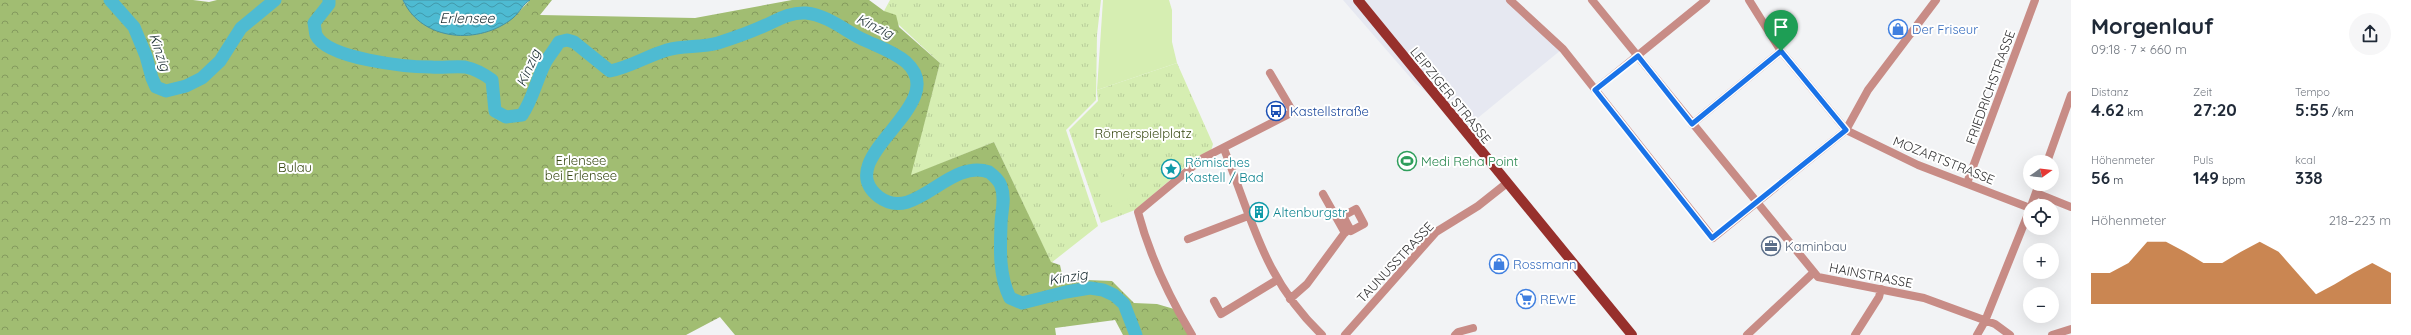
<!DOCTYPE html>
<html lang="de">
<meta charset="utf-8">
<style>
body{margin:0;font-family:Quicksand,sans-serif;background:#f6f6f7;color:#1f2937;height:100vh;display:flex;flex-direction:column;font-size:15px;white-space:nowrap}
*{box-sizing:border-box;margin:0}
p{font-size:13px;color:#747a83}
.icon{flex:none;width:22px;height:22px;fill:none;stroke:currentColor;stroke-width:2;stroke-linecap:round;stroke-linejoin:round}
.map{position:relative;flex:1;overflow:hidden}
.details{display:flex;flex-direction:column;background:#fff;width:340px}
.details>*{flex:none}
.needle{width:26px;rotate:75deg}
.tools{position:absolute;left:2023px;top:155px;display:grid;gap:8px}
.tools a{display:grid;place-items:center;width:36px;height:36px;border-radius:50%;background:#fff;box-shadow:0 4px 16px #0002;font-size:20px}
.pin{position:absolute;display:grid;place-items:center;width:34px;height:34px;color:#fff;margin:-41px -17px;border-radius:50% 50% 50% 0;rotate:-45deg;box-shadow:0 0 4px #0007}
.pin .icon{rotate:45deg}
.round{display:grid;place-items:center;flex:none;width:42px;height:42px;border-radius:21px;background:#f6f6f7}
.overview{display:flex;align-items:center;justify-content:space-between;height:68px;padding:0 20px}
h1{font-size:22px;font-weight:800;line-height:30px}
.stats{display:grid;grid-template-columns:repeat(3,1fr);gap:6px;height:68px;padding:4px 20px}
.stats div{display:grid;align-content:center}
.stats b{font-size:17px;font-weight:800}
.stats small{font-size:11px;font-weight:400}
.stats p{font-size:11px}
.chart{height:112px;padding:8px 20px}
.chart p{display:flex;justify-content:space-between}
.chart svg{width:100%;height:72px;margin-top:4px;fill:#b45309;opacity:.7}
main{display:flex;flex:1;min-height:0}
.map>svg:first-child{display:block}
.built{fill:#e6e8f1}
.grass{fill:url(#grass-tufts)}
.forest{fill:url(#forest-crowns)}
.garden{fill:#d6eeb2}
.water{fill:url(#water-waves);stroke:#4692a2}
.lines{fill:none;stroke-linecap:round;stroke-linejoin:round}
.river{stroke:#4ebbd2;stroke-width:13}
.minor{stroke:#c88c86;stroke-width:8}
.major{stroke:#97302c;stroke-width:10}
.route-casing{stroke:#fff;stroke-width:8}
.route{stroke:#1a73e8;stroke-width:5}
.labels{text-anchor:middle;stroke-width:4;stroke-linejoin:round;paint-order:stroke}
.shop-label{font-size:13px;fill:#366cbe;stroke:#fff;text-anchor:start}
.street-label{font-size:13px;fill:#323233;stroke:#fff}
.transit-label{font-size:13px;fill:#164399;stroke:#fff;text-anchor:start}
.park-label{font-size:13px;fill:#384913;stroke:#fff}
.leisure-label{font-size:13px;fill:#27864d;stroke:#fff;text-anchor:start}
.culture-label{font-size:13px;fill:#0d838f;stroke:#fff;text-anchor:start}
.service-label{font-size:13px;fill:#4e5e75;stroke:#fff;text-anchor:start}
.water-label{font-size:14px;font-style:italic;fill:#1a2d32;stroke:#fff}
</style>
<main>
<div class="map">
<svg width="2071" height="335" viewBox="0 0 2071 335">
<defs>
<pattern id="grass-tufts" width="24" height="20" patternUnits="userSpaceOnUse"><rect width="24" height="20" fill="#d6eeb2"/><path d="M3 7l-1-3M5 7V3M7 7l1-3M15 17l-1-3M17 17v-4M19 17l1-3" fill="none" stroke="#b8cd9a"/></pattern>
<pattern id="forest-crowns" width="20" height="18" patternUnits="userSpaceOnUse"><rect width="20" height="18" fill="#a1bd72"/><path d="M2 6a3 3 0 1 1 6 0M12 15a3 3 0 1 1 6 0" fill="none" stroke="#849a5e"/></pattern>
<pattern id="water-waves" width="16" height="10" patternUnits="userSpaceOnUse"><rect width="16" height="10" fill="#4ebbd2"/><path d="M0 5q4-4 8 0t8 0" fill="none" stroke="#4199ab"/></pattern>
</defs>
<rect width="100%" height="100%" fill="#f2f3f5"/>
<path class="built" d="M 1343,0 L 1507,0 L 1561,50 L 1468,126 L 1416,84 Z"/>
<path class="grass" d="M 890,0 L 1101,0 L 1097,35 L 1096,100 L 1066,130 L 1098,226 L 1051,263 L 994,142 L 910,176 L 940,63 L 884,11 Z
M 1177,63 L 1213,144 L 1211,151 L 1198,156 L 1135,210 L 1101,223 L 1069,130 L 1098,101 L 1097,90 Z"/>
<path class="forest" d="M 0,0 L 193,0 L 209,2 L 217,0 L 403,0 L 405,5 L 513,18 L 530,0 L 552,0 L 540,15 L 695,18 L 792,0 L 869,0 L 884,11 L 896,15 L 899,27 L 940,63 L 911,175 L 994,142 L 1051,262 L 1060,265 L 1063,279 L 1112,281 L 1134,303 L 1157,304 L 1174,309 L 1192,335 L 1123,335 L 1115,320 L 1055,328 L 1056,335 L 735,335 L 720,317 L 686,335 L 0,335 Z"/>
<path class="garden" d="M 1103,0 L 1169,0 L 1172,10 L 1172,42 L 1177,63 L 1097,90 Z
M 1118,165 L 1130,198 L 1110,206 L 1097,173 Z"/>
<path class="water" d="M 403,0 L 530,0 C 523,4 520,12 513,18 C 480,45 422,42 403,0 Z"/>
<g class="lines">
<path class="river" d="M 110,0 L 134,27 L 146,56 L 152,78 L 156,87 L 166,91 L 186,86 L 202,78 L 220,61 L 241,28 L 275,0
M 329,0 L 329,4 L 314,23 C 315,27 315,32 316,35 C 327,59 407,67 431,67 C 442,68 454,66 465,67 C 475,69 484,74 492,80 L 495,111 L 506,117 L 522,115 C 533,99 536,81 545,63 C 549,56 555,49 559,42 L 567,40 L 574,42 L 610,71 C 630,67 647,56 667,50 C 683,45 701,48 718,43 C 734,38 751,32 766,25 C 779,19 791,12 806,13 C 826,15 843,29 860,38 C 876,46 893,51 906,62 C 954,105 828,157 879,197 C 915,224 948,158 989,172 C 994,176 999,180 1001,186 C 1006,199 1001,212 1001,225 C 1000,250 999,276 1010,298 L 1022,303 L 1066,292 L 1090,288 L 1103,290 L 1114,295 L 1124,304 L 1136,335"/>
<path class="minor" d="M 1510,0 L 1563,49 L 1713,238 L 1846,130 L 1868,90 L 1936,0
M 1592,0 L 1818,277 L 1924,298 L 1995,324 L 2010,335
M 1749,0 L 1781,51 L 1846,130 L 1918,165 L 2030,208
M 1595,90 L 1706,0
M 1692,124 L 1781,51
M 1224,149 C 1253,221 1263,278 1322,335
M 2047,162 L 2071,95
M 1967,183 L 2035,0
M 2036,193 L 2071,207
M 1323,194 L 1345,233
M 2031,206 L 2039,184
M 1356,209 L 1364,224 L 1351,231 L 1343,216 Z
M 1188,239 L 1248,216
M 1290,299 L 1307,284 L 1349,227
M 1214,301 L 1221,314 L 1277,280
M 1192,335 C 1168,295 1150,257 1138,212 L 1203,158 L 1293,112 L 1270,73
M 1345,335 L 1436,232 L 1478,206 L 1507,183
M 1455,335 L 1458,332 L 1473,328
M 1747,335 L 1813,273
M 1855,335 L 1879,297 L 1881,289
M 1977,335 L 1985,321 L 2030,209
M 2052,335 L 2071,329"/>
<path class="major" d="M 1358,0 L 1632,335"/>
</g>
<g class="lines">
<g class="route-casing">
<path id="route" d="M 1781,51 L 1846,130 L 1712,238 L 1595,90 L 1638,56 L 1692,124 Z"/>
</g>
<use href="#route" class="route"/>
</g>
<defs>
<g id="shop-ring" transform="scale(1)"><circle r="9.5" fill="#fff" stroke="#3f7fe0" stroke-width="1.5"/><path d="M-5-2.5h2.3a2.7 3.5 0 0 1 5.4 0H5L5.5 6h-11ZM-1.5-2.5h3a1.5 2.3 0 0 0-3 0Z" fill="#3f7fe0"/></g>
<g id="bus-ring" transform="scale(1)"><circle r="9.5" fill="#fff" stroke="#1a4fb4" stroke-width="1.5"/><path d="M-5-6H5V4H4V6H2V4H-2V6H-4V4H-5ZM-3.5-4V0h7V-4ZM-3.5 1.2v1.5H-2V1.2ZM2 1.2v1.5H3.5V1.2Z" fill="#1a4fb4"/></g>
<g id="stadium-ring" transform="scale(1)"><circle r="9.5" fill="#fff" stroke="#2e9e5b" stroke-width="1.5"/><path d="M0-5a6.5 5 0 1 0 0 10a6.5 5 0 1 0 0-10ZM-3.5-1.8h7v3.6h-7Z" fill="#2e9e5b"/></g>
<g id="sight-ring" transform="scale(1)"><circle r="9.5" fill="#fff" stroke="#0f9aa8" stroke-width="1.5"/><path d="M0-6L1.8-2.2L6-1.7L2.9 1.2L3.7 5.4L0 3.3L-3.7 5.4L-2.9 1.2L-6-1.7L-1.8-2.2Z" fill="#0f9aa8"/></g>
<g id="building-ring" transform="scale(1)"><circle r="9.5" fill="#fff" stroke="#0f9aa8" stroke-width="1.5"/><path d="M-4-6H4V6H1V3H-1V6H-4ZM-2.5-4.3h1.7v1.8h-1.7ZM.8-4.3h1.7v1.8H.8ZM-2.5-1h1.7V.8h-1.7ZM.8-1h1.7V.8H.8Z" fill="#0f9aa8"/></g>
<g id="office-ring" transform="scale(1)"><circle r="9.5" fill="#fff" stroke="#5c6f8a" stroke-width="1.5"/><path d="M-6-3h4V-5.5h4V-3h4V5H-6ZM-1-4.5V-3h2v-1.5ZM-6 0V1H6V0Z" fill="#5c6f8a"/></g>
<g id="supermarket-ring" transform="scale(1)"><circle r="9.5" fill="#fff" stroke="#3f7fe0" stroke-width="1.5"/><path d="M-6-5.5h2.5l.6 2H6L4.5 2H-2.5L-4.4-4H-6ZM-1.5 3.2a1.3 1.3 0 1 0 .1 0ZM3 3.2a1.3 1.3 0 1 0 .1 0Z" fill="#3f7fe0"/></g>
</defs>
<g fill-rule="evenodd">
<use href="#shop-ring" x="1898" y="29"/>
<use href="#bus-ring" x="1276" y="111"/>
<use href="#stadium-ring" x="1407" y="161"/>
<use href="#sight-ring" x="1171" y="169"/>
<use href="#building-ring" x="1259" y="212"/>
<use href="#office-ring" x="1771" y="246"/>
<use href="#shop-ring" x="1499" y="264"/>
<use href="#supermarket-ring" x="1526" y="299"/>
</g>
<g class="labels">
<g class="shop-label">
<text x="1912" y="34">Der Friseur</text>
<text x="1513" y="269">Rossmann</text>
<text x="1540" y="304">REWE</text>
</g>
<g class="street-label">
<text transform="translate(1990 87) rotate(-70)" y="5">FRIEDRICHSTRASSE</text>
<text transform="translate(1451 95) rotate(51)" y="5">LEIPZIGER STRASSE</text>
<text transform="translate(1944 160) rotate(22)" y="5">MOZARTSTRASSE</text>
<text transform="translate(1395 262) rotate(-47)" y="5">TAUNUSSTRASSE</text>
<text transform="translate(1871 275) rotate(11)" y="5">HAINSTRASSE</text>
</g>
<g class="transit-label">
<text x="1290" y="116">Kastellstraße</text>
</g>
<g class="park-label">
<text x="1143" y="138">Römerspielplatz</text>
<text x="581" y="165">Erlensee<tspan x="581" dy="15">bei Erlensee</tspan></text>
<text x="295" y="172">Bulau</text>
</g>
<g class="leisure-label">
<text x="1421" y="166">Medi Reha Point</text>
</g>
<g class="culture-label">
<text x="1185" y="167">Römisches<tspan x="1185" dy="15">Kastell / Bad</tspan></text>
<text x="1273" y="217">Altenburgstr</text>
</g>
<g class="service-label">
<text x="1785" y="251">Kaminbau</text>
</g>
<g class="water-label">
<text x="467" y="23">Erlensee</text>
<text transform="translate(875 26) rotate(26)" y="5">Kinzig</text>
<text transform="translate(160 52) rotate(71)" y="5">Kinzig</text>
<text transform="translate(528 68) rotate(-66)" y="5">Kinzig</text>
<text transform="translate(1068 277) rotate(-9)" y="5">Kinzig</text>
</g>
</g>
</svg>
<div class="tools">
<a><svg class="needle" viewBox="-14 -14 28 28"><path d="M0-13l5 13h-10z" fill="#e53935"/><path d="M0 13l5-13h-10z" fill="#747a83"/></svg></a>
<a><svg class="icon" aria-label="locate" viewBox="0 0 24 24"><circle cx="12" cy="12" r="6"/><path d="M12 2v4M12 18v4M2 12h4M18 12h4"/></svg></a>
<a>+</a>
<a>−</a>
</div>
<div class="pin" style="left:1781px;top:51px;background:#1e9e55"><svg class="icon" aria-label="arrive" viewBox="0 0 24 24"><path d="M6 21V4h12l-3 4 3 4H6"/></svg></div>
</div>
<section class="details">
<div class="overview"><div><h1>Morgenlauf</h1><p>09:18 · 7 × 660 m</p></div><a class="round"><svg class="icon" aria-label="share" viewBox="0 0 24 24"><path d="M12 15V3M7 8l5-5 5 5M5 13v7h14v-7"/></svg></a></div>
<div class="stats">
<div><p>Distanz</p><b>4.62<small> km</small></b></div>
<div><p>Zeit</p><b>27:20</b></div>
<div><p>Tempo</p><b>5:55<small> /km</small></b></div>
</div>
<div class="stats">
<div><p>Höhenmeter</p><b>56<small> m</small></b></div>
<div><p>Puls</p><b>149<small> bpm</small></b></div>
<div><p>kcal</p><b>338</b></div>
</div>
<div class="chart"><p><span>Höhenmeter</span>218–223 m</p>
<svg viewBox="0 0 160 44" preserveAspectRatio="none"><path d="M0 44V25L10 25L20 19L30 6L40 6L50 12L60 19L70 19L80 12L90 6L100 12L110 25L120 38L130 32L140 25L150 19L160 25V44z"/></svg>
</div>
</section>
</main>
